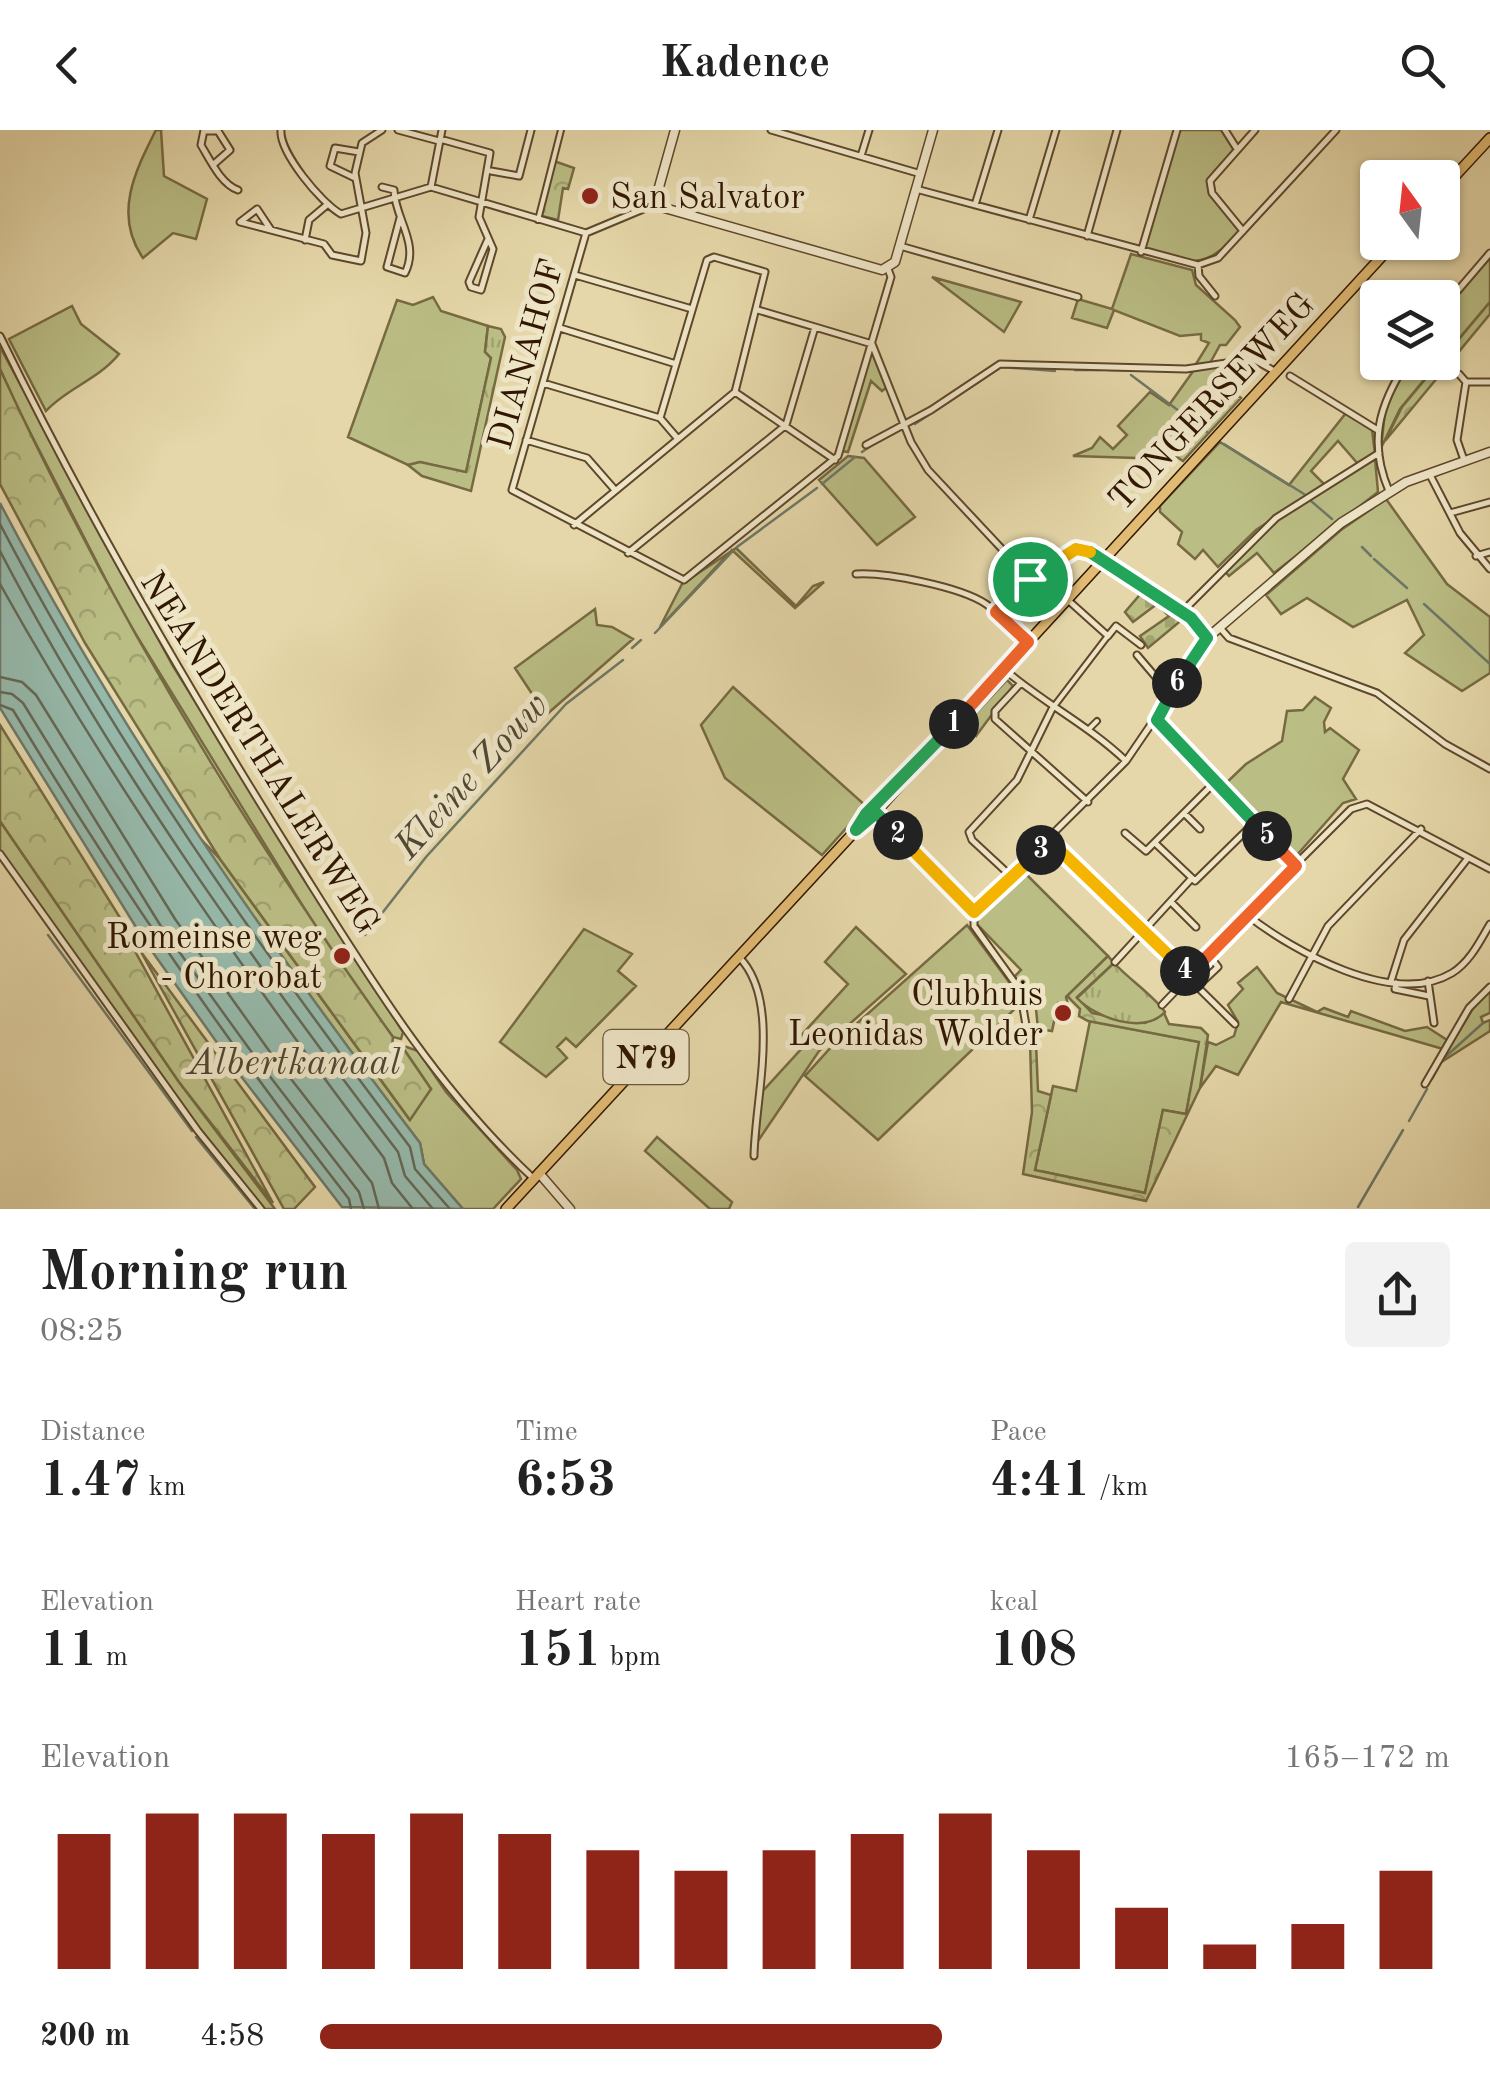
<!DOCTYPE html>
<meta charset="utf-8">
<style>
body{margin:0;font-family:"Old Standard TT",serif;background:#f2f2f2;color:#222;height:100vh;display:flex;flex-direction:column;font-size:38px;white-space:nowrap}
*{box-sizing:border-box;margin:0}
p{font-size:32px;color:#767676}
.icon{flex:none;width:55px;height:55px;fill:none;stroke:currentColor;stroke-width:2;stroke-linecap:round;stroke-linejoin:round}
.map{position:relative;height:1079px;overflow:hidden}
.sheet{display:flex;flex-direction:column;background:#fff;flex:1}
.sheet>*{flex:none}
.needle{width:65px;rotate:345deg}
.controls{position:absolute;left:1360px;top:30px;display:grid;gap:20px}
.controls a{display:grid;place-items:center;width:100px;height:100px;border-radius:10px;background:#fff;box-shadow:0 2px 8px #0004;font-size:50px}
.pin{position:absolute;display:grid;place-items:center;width:85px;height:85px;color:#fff;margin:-42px;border:5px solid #fff;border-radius:50%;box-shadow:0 2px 10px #0007}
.km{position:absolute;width:50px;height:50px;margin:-25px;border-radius:50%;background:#222;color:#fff;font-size:28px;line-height:50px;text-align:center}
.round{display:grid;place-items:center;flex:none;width:105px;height:105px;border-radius:10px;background:#f2f2f2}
.overview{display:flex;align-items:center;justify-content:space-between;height:170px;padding:0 40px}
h1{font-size:55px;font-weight:800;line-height:75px}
.stats{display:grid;grid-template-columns:repeat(3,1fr);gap:15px;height:170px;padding:10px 40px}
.stats div{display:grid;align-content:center}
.stats b{font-size:50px;font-weight:800}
.stats small{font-size:28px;font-weight:400}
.stats p{font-size:28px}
.chart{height:280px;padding:20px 40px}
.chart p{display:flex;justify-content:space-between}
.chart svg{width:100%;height:180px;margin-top:10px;stroke:#8f2418;stroke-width:6}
ul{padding:0 40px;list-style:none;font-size:32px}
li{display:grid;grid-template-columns:160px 120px 1fr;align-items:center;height:75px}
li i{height:25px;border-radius:12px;background:#8f2418}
header{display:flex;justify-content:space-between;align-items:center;height:130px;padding:0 40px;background:#fff;font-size:45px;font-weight:800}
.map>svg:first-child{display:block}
.green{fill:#babd84;stroke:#766a42;stroke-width:2.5}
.forest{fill:url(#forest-crowns);stroke:#766a42;stroke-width:2.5}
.cemetery{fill:url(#cemetery-stones);stroke:#766a42;stroke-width:2.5}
.park{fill:url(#park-tufts);stroke:#766a42;stroke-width:2.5}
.water{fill:#96b9ab;stroke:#6e7867;stroke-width:2.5}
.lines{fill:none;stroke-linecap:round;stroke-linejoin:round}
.shore{stroke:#646856;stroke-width:2.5}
.stream{stroke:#6e7867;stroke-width:2.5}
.pedestrian-casing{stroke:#5e472a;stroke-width:8}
.minor-casing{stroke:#5e472a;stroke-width:9}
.tertiary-casing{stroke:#5e472a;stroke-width:11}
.primary-casing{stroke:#311700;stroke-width:12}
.pedestrian{stroke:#eee5c7;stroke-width:4}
.minor{stroke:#eee5c7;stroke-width:5}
.tertiary{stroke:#eee5c7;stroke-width:8}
.primary{stroke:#e2bc74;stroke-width:9}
.split-1-casing{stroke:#fff;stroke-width:20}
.split-2-casing{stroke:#fff;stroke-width:20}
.split-3-casing{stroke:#fff;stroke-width:20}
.split-4-casing{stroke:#fff;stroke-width:20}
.split-5-casing{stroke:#fff;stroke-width:20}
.split-6-casing{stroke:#fff;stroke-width:20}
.split-7-casing{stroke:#fff;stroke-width:20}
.split-8-casing{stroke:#fff;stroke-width:20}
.split-1{stroke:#f0652b;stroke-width:12}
.split-2{stroke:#22a559;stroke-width:12}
.split-3{stroke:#f5b400;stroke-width:12}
.split-4{stroke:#f5b400;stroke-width:12}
.split-5{stroke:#f0652b;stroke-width:12}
.split-6{stroke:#22a559;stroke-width:12}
.split-7{stroke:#22a559;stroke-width:12}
.split-8{stroke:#f5b400;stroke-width:12}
.poi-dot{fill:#8f2418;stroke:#eee5c7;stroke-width:4}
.labels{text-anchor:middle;stroke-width:10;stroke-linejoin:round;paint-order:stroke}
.shield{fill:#eee5c7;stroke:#6a553c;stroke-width:2.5}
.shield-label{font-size:32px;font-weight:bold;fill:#311700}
.poi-label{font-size:35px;fill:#311700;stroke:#eee5c7;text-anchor:end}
.street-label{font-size:35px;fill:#311700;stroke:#eee5c7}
.water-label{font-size:38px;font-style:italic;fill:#4f4833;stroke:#eee5c7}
</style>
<header><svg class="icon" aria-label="back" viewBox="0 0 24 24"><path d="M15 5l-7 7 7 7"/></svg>Kadence<svg class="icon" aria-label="search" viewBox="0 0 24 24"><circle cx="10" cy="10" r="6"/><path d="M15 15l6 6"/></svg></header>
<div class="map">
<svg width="1490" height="1079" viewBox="0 0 1490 1079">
<defs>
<pattern id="forest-crowns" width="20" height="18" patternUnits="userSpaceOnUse" patternTransform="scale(2.5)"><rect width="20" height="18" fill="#babd84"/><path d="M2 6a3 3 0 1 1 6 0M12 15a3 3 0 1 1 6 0" fill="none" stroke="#a0a270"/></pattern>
<pattern id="cemetery-stones" width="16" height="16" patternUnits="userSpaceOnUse" patternTransform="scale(2.5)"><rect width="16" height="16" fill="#babd84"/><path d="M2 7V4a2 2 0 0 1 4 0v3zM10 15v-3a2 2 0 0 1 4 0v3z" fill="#a0a270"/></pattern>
<pattern id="park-tufts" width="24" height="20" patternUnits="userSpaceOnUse" patternTransform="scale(2.5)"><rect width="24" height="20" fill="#babd84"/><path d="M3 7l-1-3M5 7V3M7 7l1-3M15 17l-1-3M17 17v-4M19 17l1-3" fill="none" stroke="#a0a270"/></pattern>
</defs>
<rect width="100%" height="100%" fill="#e5d7a9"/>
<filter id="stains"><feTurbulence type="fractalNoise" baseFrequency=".002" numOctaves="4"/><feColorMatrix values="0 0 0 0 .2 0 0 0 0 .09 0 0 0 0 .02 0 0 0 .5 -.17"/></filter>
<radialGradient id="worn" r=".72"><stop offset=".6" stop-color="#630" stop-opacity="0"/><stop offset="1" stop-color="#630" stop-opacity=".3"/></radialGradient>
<path class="green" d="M 156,0 L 161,0 L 164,46 L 207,69 L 196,109 L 173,103 L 143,128 C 113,85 135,41 156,0 Z
M 1179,0 L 1224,0 L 1235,19 L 1208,53 L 1209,63 L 1240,101 C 1203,142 1193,133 1143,120 Z
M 1131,124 L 1192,140 L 1196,155 L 1235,190 L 1240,197 L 1226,215 L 1220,215 L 1209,235 L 1196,234 L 1209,213 L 1201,210 L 1201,204 L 1180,206 L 1114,180 L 1107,198 L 1072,188 L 1078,169 L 1112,179 Z
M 1490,127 L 1490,172 L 1443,228 L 1442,183 Z
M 932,147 L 1021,172 L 1004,202 Z
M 433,167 L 441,181 L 488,196 L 485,221 L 491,228 L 466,343 L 420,332 L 408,335 L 348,307 L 397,170 L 413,175 Z
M 72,176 L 81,194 L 119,224 C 98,250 67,258 46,281 L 9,209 Z
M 0,217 L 173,536 L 403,902 L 401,909 L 393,907 L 342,840 L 124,485 L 18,279 L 0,239 Z
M 870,225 L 876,226 L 887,257 L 882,261 L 871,251 L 848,322 L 841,321 Z
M 1410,233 L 1438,233 L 1400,279 L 1381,318 L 1386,272 Z
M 1235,234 L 1219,251 L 1241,268 L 1183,331 L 1167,320 L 1145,338 L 1137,328 L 1073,326 L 1092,318 L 1100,307 L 1113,319 L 1127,305 L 1118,296 L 1150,262 L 1169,275 L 1194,240 Z
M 1346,283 L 1372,299 L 1375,324 L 1358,334 L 1338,311 L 1311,341 L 1324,354 L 1256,400 L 1218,437 L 1203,420 L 1195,429 L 1178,414 L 1182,402 L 1160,382 L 1160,376 L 1220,312 L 1289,355 Z
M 848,326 L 864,328 L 915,387 L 877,415 L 819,350 Z
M 1375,329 L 1378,362 L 1274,443 L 1257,423 L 1229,446 L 1223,439 L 1278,388 Z
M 1386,369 L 1447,454 L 1490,487 L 1490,543 L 1462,561 L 1405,523 L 1424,505 L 1407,470 L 1353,497 L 1307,468 L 1281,484 L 1266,465 L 1341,400 Z
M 736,418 L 796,476 L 813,456 L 824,452 L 795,478 L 732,420 L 660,497 L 682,454 Z
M 595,479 L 597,495 L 612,497 L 633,509 L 546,585 L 515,538 Z
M 1007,550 L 1013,556 L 976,606 L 964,596 Z
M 733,557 L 866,676 L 822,725 L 725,648 L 701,595 Z
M 1315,567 L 1331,578 L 1324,592 L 1325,602 L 1330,598 L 1359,620 L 1343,649 L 1356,669 L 1343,673 L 1296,726 L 1224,655 L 1246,634 L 1282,611 L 1287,581 L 1303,580 Z
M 0,691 L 179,952 L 275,1079 L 263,1079 L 193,993 L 28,764 L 0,720 Z
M 190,698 L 220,729 L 409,989 L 431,959 L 401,915 L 418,921 L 446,962 L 517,1040 L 521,1049 L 493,1079 L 463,1079 L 424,1034 L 420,1013 L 281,831 Z
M 1023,741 L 1108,826 L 1066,867 L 1068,874 L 1058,873 L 1052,901 L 1038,899 L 1035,869 L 1025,866 L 1015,846 L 1021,840 L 975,792 Z
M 967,795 L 1023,871 L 878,1010 L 805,946 L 834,914 Z
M 856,797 L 906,844 L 819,921 L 758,1011 L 761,963 L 803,917 L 796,911 L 848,854 L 825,832 Z
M 584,799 L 632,824 L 618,841 L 636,856 L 576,917 L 566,908 L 557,917 L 567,928 L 546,947 L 500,912 Z
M 1257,837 L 1277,863 L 1317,882 L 1324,878 L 1348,887 L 1351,881 L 1405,901 L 1427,897 L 1447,910 L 1443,919 L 1281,872 L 1238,945 L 1216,936 L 1200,958 L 1208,912 L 1216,915 L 1234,906 L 1238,892 L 1228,875 L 1243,859 L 1238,853 Z
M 1490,860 L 1490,883 L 1481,887 L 1483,893 L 1490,890 L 1490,901 L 1440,933 L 1478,870 Z
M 1090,891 L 1200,912 L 1186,984 L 1163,980 L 1145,1063 L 1035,1040 L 1053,956 L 1076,961 Z
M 657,1007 L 732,1072 L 729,1079 L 710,1079 L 645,1021 Z"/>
<path class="forest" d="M 554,31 L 574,38 L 568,59 L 563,58 L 558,90 L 538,85 Z
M 1490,172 L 1490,184 L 1385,311 L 1402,277 Z
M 0,239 C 108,474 243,697 393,907 L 392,916 L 401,915 L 431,959 L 410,990 L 220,729 L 85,513 L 0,354 Z
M 0,595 L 132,807 L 136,823 L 273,1073 L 179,952 L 0,691 Z
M 141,822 L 315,1057 L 294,1079 L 284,1079 Z
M 1108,826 L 1114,833 L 1077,867 L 1092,883 L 1145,893 L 1164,883 L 1169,894 L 1201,898 L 1208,905 L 1200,958 L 1146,1071 L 1023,1044 L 1032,982 L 1030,912 L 1036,913 L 1038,961 L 1051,965 L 1035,1040 L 1145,1063 L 1163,980 L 1186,984 L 1199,912 L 1088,891 L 1079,886 L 1080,879 L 1067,866 Z"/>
<path class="cemetery" d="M 1144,460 L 1184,488 L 1148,518 L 1140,506 L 1169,486 L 1157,474 L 1133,492 L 1125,482 Z"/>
<path class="park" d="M 488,196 L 501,199 L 505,207 L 471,361 L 422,346 L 408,335 L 420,332 L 466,342 L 491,228 L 485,222 Z
M 1114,833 C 1130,850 1155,867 1165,882 C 1143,905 1096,888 1077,868 Z"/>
<path class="water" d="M 0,373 C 119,601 264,808 420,1013 L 424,1034 L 463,1079 L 342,1077 L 240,945 L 144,810 L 0,578 Z"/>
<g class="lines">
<path class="shore" d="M 0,394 C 116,616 259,818 410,1017 L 415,1039 L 450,1079
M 0,421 C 112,636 252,830 398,1022 L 405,1046 L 433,1079
M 0,454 C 113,656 244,843 384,1028 L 392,1053 L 413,1079
M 0,547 L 22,552 L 36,565 L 175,789 L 270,922 L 372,1053 L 379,1079
M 0,562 L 12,564 L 23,573 L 162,798 L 258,931 L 359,1062 L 364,1079
M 0,575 L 13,580 C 118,755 224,908 349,1069 L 351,1079"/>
<path class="stream" d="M 1075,240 L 1100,240
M 1109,240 L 1124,240
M 1131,245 L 1207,302
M 915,294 L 1001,237 L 1055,241
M 1224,314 L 1304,364
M 862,322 L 875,313
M 822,354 L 855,327
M 1311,371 L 1332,389
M 737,417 L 817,358
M 1362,417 L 1371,426
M 1374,429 L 1407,458
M 1424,474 L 1490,534
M 655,503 L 733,421
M 632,518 L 641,510
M 48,805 L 192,1001
M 365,805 L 426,727 L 566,574 L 623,530
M 1432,949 L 1443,929 L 1483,893
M 1409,991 L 1427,959
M 196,1007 L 255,1079
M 1358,1077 L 1403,1000"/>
<g class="pedestrian-casing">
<path id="pedestrian" d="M 538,90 L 561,0
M 1055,575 L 1107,507
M 1090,598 L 1097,591"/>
</g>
<g class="minor-casing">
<path id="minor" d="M 204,0 L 201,15 C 210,30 221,54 238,60
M 281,0 C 279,22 321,73 341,84 L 431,57 L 586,103 L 653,75
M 398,0 L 439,11
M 771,0 L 921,44
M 1225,0 L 1237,19
M 206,1 L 218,1 L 230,20 L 214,34
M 440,9 L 490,23 L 479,87 L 493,119 L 481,160 L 471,157 L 469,152 L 488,109
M 861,26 L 869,0
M 491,41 L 519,46 L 531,0
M 355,48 L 330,36 L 335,18 L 359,22
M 382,57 L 394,60 C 395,89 420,113 405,143 L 387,137 L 400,88
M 431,57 L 442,0
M 916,59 L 1198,135 L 1218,128 L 1336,0
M 975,75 L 998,0
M 1029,90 L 1056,0
M 271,100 L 257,79 L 240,92 L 324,114 L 332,125 L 361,131 L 366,103 L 355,43 L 362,13 L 382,0
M 1243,101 L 1212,63 L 1210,51 L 1255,0
M 586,103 L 512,360 L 684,450 L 838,326 L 891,147 L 888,139
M 1087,106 L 1117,0
M 305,110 L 309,90 L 328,74
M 900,116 L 1078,167
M 1141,122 L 1177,0
M 1198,135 L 1199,146 L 1215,166
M 575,145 L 692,179
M 1442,179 L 1490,123
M 758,180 L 872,214 L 911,312 L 928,340 L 1030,449
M 560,198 L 676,234
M 0,206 C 89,389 190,562 298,734 C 369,847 436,958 534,1049
M 1459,244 L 1466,252 L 1457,310 L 1464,330
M 1290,246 L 1376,299
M 1466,252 L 1490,252
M 543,253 L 660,288 L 678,309
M 735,262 L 835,330
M 526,310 L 587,328 L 615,360
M 866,315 L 931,280 L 1000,234 L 1186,239 L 1253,229 L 1276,242
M 1430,345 L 1460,403 L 1490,439
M 1389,361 C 1368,312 1379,275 1407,232
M 1450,383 L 1490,372
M 574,395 L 735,262 L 765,142 L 714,127 L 707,130 L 660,288
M 628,423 L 786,295 L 815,197
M 1476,426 L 1490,422
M 856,444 C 886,442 961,457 986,474 C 1001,484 1014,500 1027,512
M 1069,471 L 1108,506 L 1116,496 L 1141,515
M 997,482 L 1030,449 L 1082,418 L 1187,485 L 1207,508
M 1182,482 L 1276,388 L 1379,323
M 1221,499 L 1229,508 L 1377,563 L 1445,614 L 1490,639
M 1005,540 C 1045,574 1088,595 1126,631
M 1021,553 L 995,581 L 995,589 L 1088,672
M 1157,590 L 1291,730 L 1301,729 L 1351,679 L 1367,674 L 1490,739
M 875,681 L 974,782
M 1184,683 L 1200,699
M 1125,703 L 1146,721 L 1216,651
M 1050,711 L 1235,894
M 1155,713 L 1192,748
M 0,724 L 198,1001 L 261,1079
M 1013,748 L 972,710 L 969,702 L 1017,650 L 1052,579
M 1173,774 L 1196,797
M 974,782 L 1126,631 L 1171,565 L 1137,525
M 974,782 L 974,796 L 1020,860 L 1029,913
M 1247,785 C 1293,821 1394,878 1452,843 C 1470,832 1480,811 1490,794
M 739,827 C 782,871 755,968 754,1026
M 1115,832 L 1192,748 L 1195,751 L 1254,693
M 1391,851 L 1404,810 L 1468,728
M 1428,851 L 1434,893
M 1201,853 L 1218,837 L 1209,825
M 1396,853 L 1395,859 L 1429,866
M 1289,869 L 1328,796 L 1421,699
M 1162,875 L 1295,736 L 1295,731
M 1425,954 L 1469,878 L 1490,857"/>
</g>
<g class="tertiary-casing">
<path id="tertiary" d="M 675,0 L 654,75 L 882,140 L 895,132 L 933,0
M 1171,565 L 1198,516 L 1341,393 L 1406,352 L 1490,322
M 539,1043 L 570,1079"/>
</g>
<g class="primary-casing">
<path id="primary" d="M 1442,60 L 1490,8
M 987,557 L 1395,112
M 863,696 L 990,555
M 506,1079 L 893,660"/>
</g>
<use href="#pedestrian" class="pedestrian"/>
<use href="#minor" class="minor"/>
<use href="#tertiary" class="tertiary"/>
<use href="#primary" class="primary"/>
</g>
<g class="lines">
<g class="split-1-casing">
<path id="split-1" d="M 954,594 L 1028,512 L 996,482 L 1030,449"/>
</g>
<g class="split-2-casing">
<path id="split-2" d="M 898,705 L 876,683 L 856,700 L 866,684 L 954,594"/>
</g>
<g class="split-3-casing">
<path id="split-3" d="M 898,705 L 974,782 L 1041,720"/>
</g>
<g class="split-4-casing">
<path id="split-4" d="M 1041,720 L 1049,710 L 1185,841"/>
</g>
<g class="split-5-casing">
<path id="split-5" d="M 1185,841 L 1189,845 L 1296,736 L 1267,706"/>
</g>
<g class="split-6-casing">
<path id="split-6" d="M 1177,553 L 1157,590 L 1267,706"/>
</g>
<g class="split-7-casing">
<path id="split-7" d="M 1090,422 L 1191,488 L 1207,508 L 1177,553"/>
</g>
<g class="split-8-casing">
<path id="split-8" d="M 1030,449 L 1076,419 L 1090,422"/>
</g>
<use href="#split-1" class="split-1"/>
<use href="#split-2" class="split-2"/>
<use href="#split-3" class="split-3"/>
<use href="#split-4" class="split-4"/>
<use href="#split-5" class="split-5"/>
<use href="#split-6" class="split-6"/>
<use href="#split-7" class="split-7"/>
<use href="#split-8" class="split-8"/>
</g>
<g class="poi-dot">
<circle cx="590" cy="66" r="10"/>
<circle cx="342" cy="826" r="10"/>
<circle cx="1063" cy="883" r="10"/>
</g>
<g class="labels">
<rect class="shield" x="603.5" y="900" width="85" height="54" rx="8"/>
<g class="shield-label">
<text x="646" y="938">N79</text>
</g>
<g class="poi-label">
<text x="610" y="78" text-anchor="start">San Salvator</text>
<text x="322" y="818">Romeinse weg<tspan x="322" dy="40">- Chorobat</tspan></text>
<text x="1043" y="875">Clubhuis<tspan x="1043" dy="40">Leonidas Wolder</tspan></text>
</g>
<g class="street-label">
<text transform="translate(525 224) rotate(-74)" y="12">DIANAHOF</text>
<text transform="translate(1211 271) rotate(-47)" y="12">TONGERSEWEG</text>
<text transform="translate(261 622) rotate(58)" y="12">NEANDERTHALERWEG</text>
</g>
<g class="water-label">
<text transform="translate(470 645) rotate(-48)" y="13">Kleine Zouw</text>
<text x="294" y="944">Albertkanaal</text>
</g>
</g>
<rect width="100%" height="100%" filter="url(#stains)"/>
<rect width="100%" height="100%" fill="url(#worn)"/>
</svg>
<div class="controls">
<a><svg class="needle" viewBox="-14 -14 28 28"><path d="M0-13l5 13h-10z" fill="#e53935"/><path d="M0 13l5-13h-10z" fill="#767676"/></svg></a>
<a><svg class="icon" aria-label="layers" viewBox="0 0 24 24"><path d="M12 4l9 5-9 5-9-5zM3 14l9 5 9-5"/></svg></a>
</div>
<div class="pin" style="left:1030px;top:449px;background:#1e9e55"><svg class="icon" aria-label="arrive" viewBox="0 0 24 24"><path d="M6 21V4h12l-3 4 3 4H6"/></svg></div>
<b class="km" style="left:954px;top:594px">1</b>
<b class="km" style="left:898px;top:705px">2</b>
<b class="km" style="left:1041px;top:720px">3</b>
<b class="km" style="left:1185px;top:841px">4</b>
<b class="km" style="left:1267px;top:706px">5</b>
<b class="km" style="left:1177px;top:553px">6</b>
</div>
<section class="sheet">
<div class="overview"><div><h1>Morning run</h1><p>08:25</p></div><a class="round"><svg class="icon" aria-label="share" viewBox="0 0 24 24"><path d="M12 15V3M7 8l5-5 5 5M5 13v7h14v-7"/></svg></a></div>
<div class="stats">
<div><p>Distance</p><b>1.47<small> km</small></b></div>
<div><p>Time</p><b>6:53</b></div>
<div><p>Pace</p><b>4:41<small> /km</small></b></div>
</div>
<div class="stats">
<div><p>Elevation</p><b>11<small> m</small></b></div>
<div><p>Heart rate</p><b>151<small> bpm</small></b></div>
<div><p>kcal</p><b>108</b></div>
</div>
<div class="chart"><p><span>Elevation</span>165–172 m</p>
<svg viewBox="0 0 160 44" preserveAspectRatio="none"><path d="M5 44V11M15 44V6M25 44V6M35 44V11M45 44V6M55 44V11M65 44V15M75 44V20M85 44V15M95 44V11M105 44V6M115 44V15M125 44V29M135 44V38M145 44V33M155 44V20"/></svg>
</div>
<ul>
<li><b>200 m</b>4:58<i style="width:55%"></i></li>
</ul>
</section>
